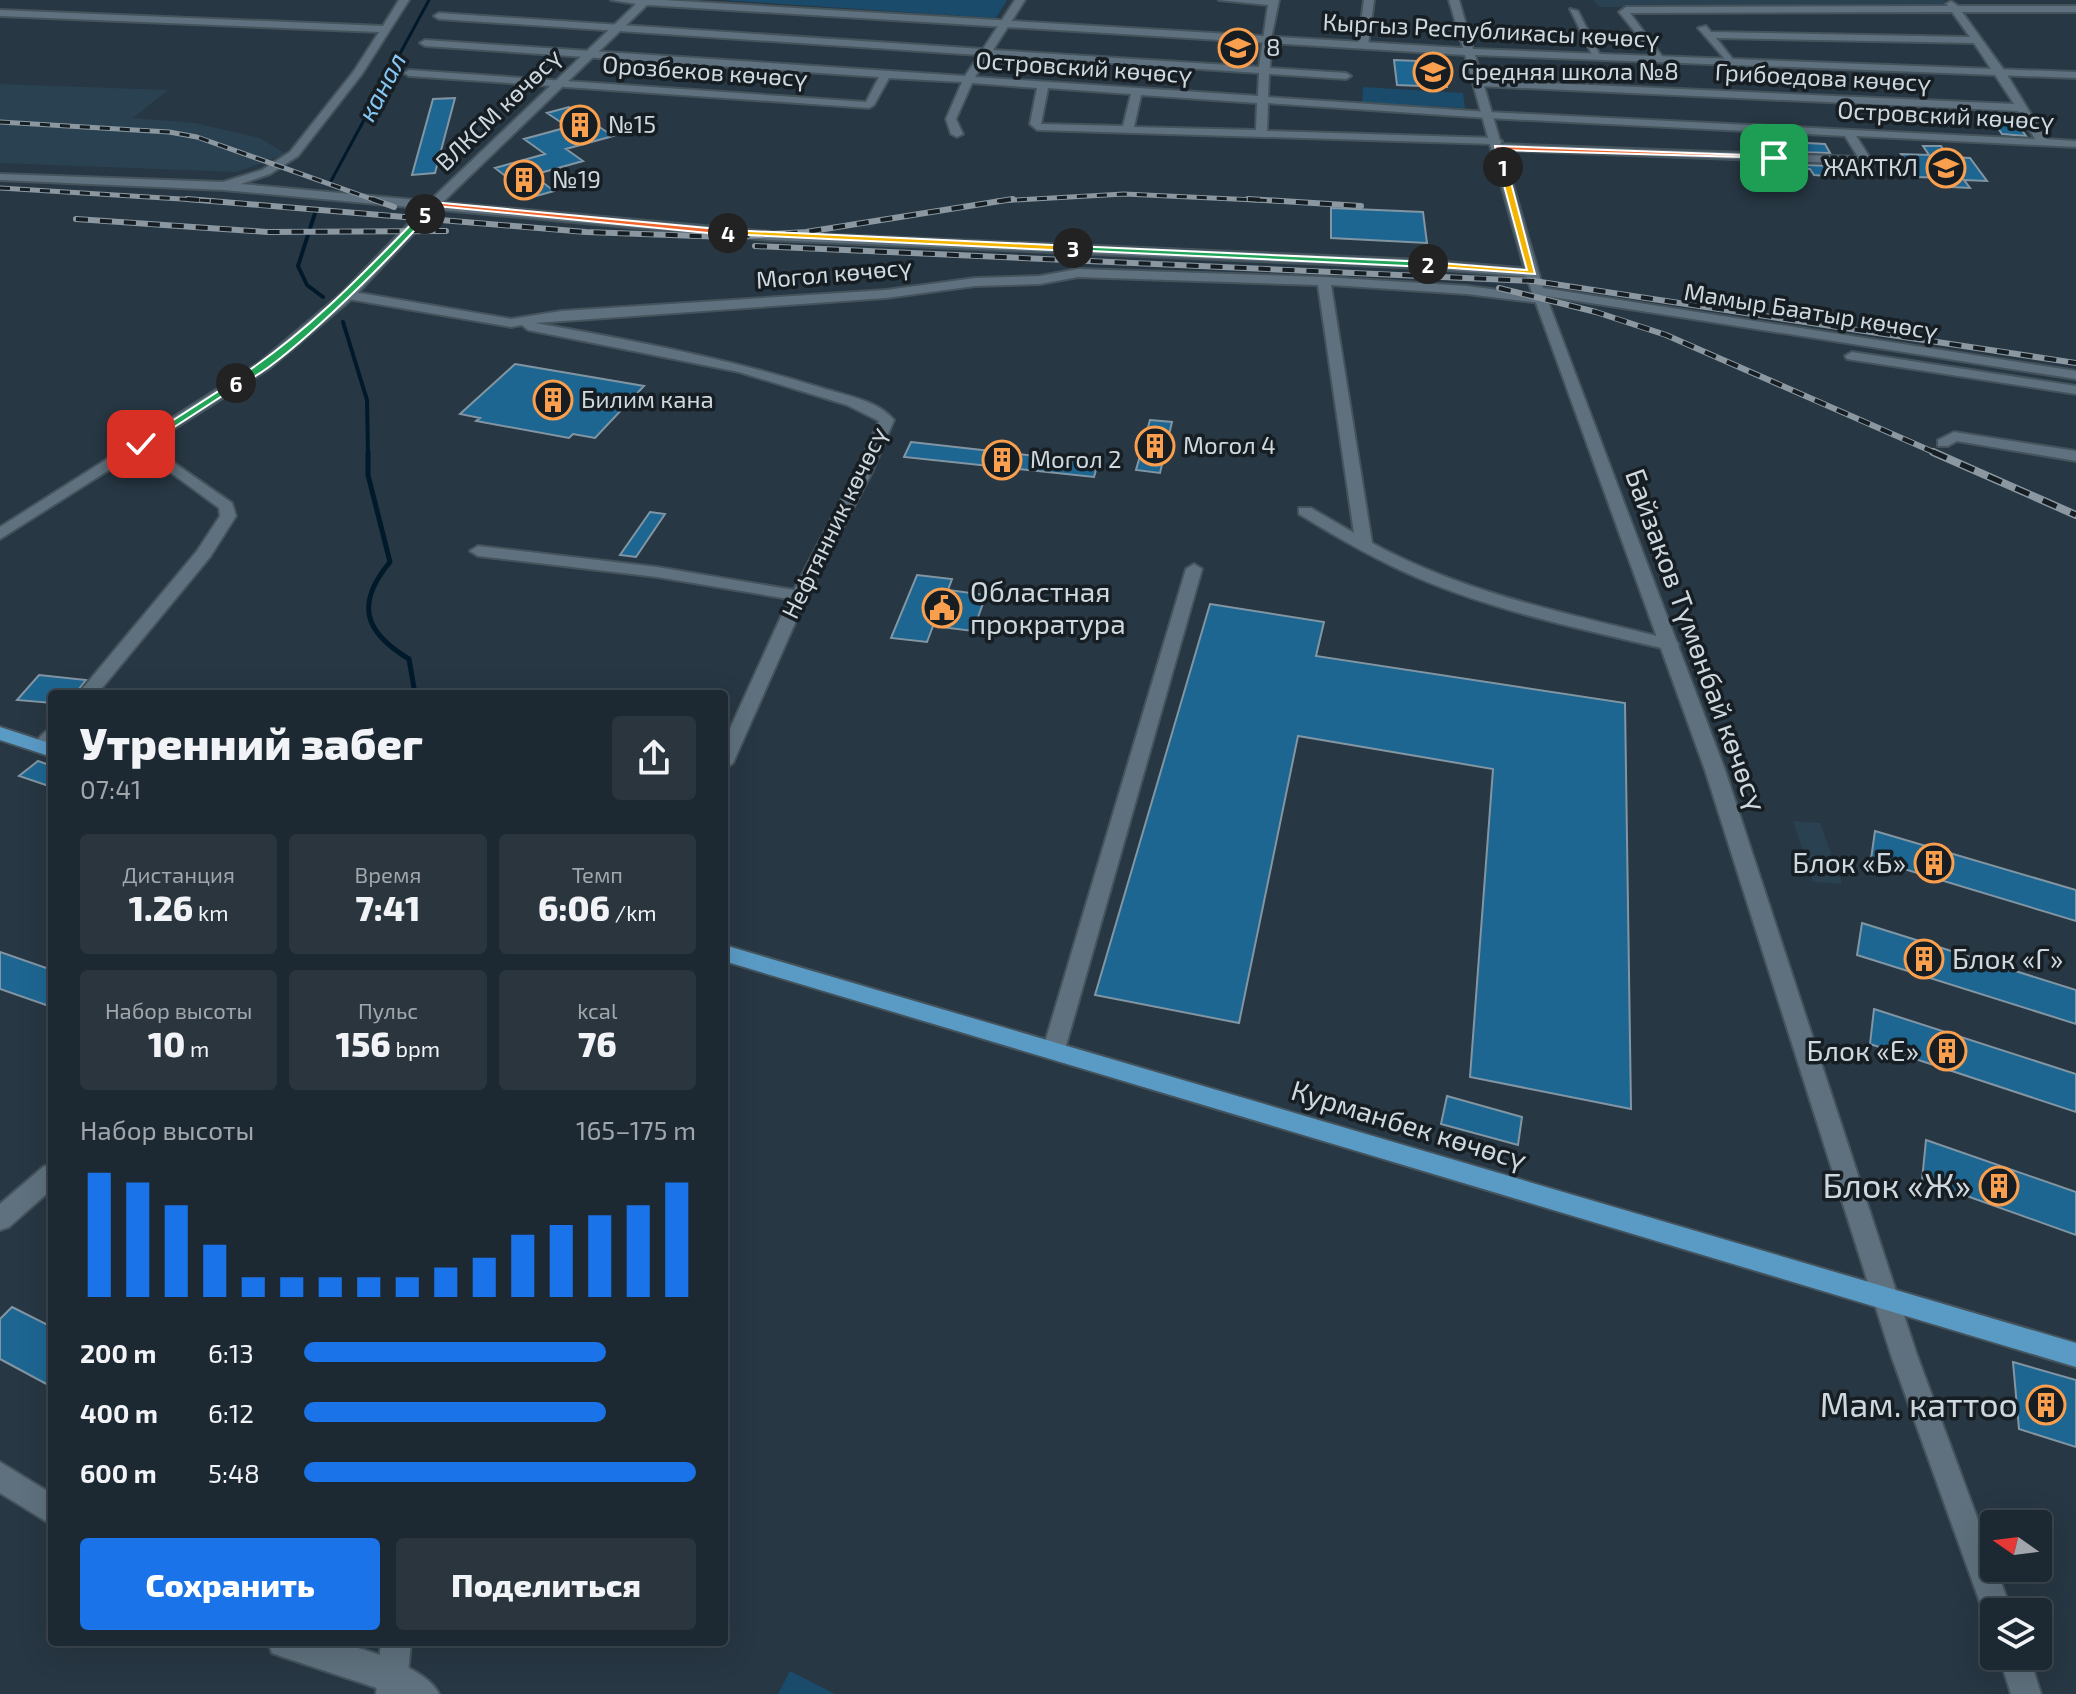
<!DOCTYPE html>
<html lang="ru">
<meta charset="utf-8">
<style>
body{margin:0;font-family:"Exo 2",sans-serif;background:#2a353e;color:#f1f3f6;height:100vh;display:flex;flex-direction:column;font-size:30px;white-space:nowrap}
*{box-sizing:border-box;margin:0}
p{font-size:26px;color:#a0a6ac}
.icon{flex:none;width:44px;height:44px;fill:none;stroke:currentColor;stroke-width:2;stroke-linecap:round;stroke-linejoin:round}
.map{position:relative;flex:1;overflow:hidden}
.drawer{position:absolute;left:48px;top:690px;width:680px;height:956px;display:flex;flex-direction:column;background:#1d2932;border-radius:8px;box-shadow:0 8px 32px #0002,0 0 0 2px #3b454d}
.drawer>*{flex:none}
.needle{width:52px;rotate:284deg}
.tools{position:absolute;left:1980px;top:1510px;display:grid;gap:16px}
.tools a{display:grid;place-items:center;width:72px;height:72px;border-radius:8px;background:#1d2932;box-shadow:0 8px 32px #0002,0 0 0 2px #3b454d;font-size:40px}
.pin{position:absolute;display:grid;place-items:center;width:68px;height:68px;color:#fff;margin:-34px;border-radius:16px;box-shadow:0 4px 12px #0006}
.km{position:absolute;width:40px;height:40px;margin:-20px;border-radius:50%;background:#222;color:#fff;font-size:22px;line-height:40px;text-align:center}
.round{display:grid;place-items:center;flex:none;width:84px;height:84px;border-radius:8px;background:#2a353e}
.summary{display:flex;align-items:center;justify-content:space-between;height:136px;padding:0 32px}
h1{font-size:44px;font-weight:800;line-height:60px}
.stats{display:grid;grid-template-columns:repeat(3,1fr);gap:12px;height:136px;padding:8px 32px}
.stats div{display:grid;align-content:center;border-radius:8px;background:#2a353e;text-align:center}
.stats b{font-size:34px;font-weight:800}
.stats small{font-size:22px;font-weight:400}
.stats p{font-size:22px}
.chart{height:224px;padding:16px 32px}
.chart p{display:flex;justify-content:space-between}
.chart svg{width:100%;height:144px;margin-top:8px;stroke:#1a73e8;stroke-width:6}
.button{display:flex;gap:16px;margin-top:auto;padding:16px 32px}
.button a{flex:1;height:92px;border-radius:8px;background:#1a73e8;color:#fff;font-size:32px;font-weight:800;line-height:92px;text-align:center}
.button a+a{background:#2a353e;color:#f1f3f6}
ul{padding:0 32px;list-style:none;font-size:26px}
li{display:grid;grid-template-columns:128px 96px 1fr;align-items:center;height:60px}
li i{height:20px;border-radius:10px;background:#1a73e8}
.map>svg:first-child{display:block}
.built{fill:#2a4151}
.green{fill:#1b4b6a}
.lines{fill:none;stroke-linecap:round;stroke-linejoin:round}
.stream-far2{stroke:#001a2c;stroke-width:3}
.stream-far1{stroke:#001a2c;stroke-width:4}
.stream{stroke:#001a2c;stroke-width:5}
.building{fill:#1d6692;stroke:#8295a3;stroke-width:2}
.street-casing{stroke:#44535c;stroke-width:4}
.secondary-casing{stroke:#44535c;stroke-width:4}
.primary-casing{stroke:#44535c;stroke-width:4}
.street{fill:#5f717e;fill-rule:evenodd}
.secondary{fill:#5f717e;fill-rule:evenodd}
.primary{fill:#5a9bc6;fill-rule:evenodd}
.rail-far2-casing{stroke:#8b98a1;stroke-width:5}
.rail-far1-casing{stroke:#8b98a1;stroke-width:6}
.rail-casing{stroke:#8b98a1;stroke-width:8}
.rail-far2{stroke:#161e23;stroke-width:3;stroke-dasharray:10;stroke-linecap:butt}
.rail-far1{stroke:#161e23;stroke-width:4;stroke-dasharray:12;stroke-linecap:butt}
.rail{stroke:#161e23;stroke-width:5;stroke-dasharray:15;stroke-linecap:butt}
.split-1{fill:#f0652b;stroke:#fff;stroke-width:2}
.split-2{fill:#f5b400;stroke:#fff;stroke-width:2}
.split-3{fill:#22a559;stroke:#fff;stroke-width:2}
.split-4{fill:#f5b400;stroke:#fff;stroke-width:2}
.split-5{fill:#f0652b;stroke:#fff;stroke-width:2}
.split-6{fill:#22a559;stroke:#fff;stroke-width:2}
.split-7{fill:#22a559;stroke:#fff;stroke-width:2}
.labels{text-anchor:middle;stroke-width:7;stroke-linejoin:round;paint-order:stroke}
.far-street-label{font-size:24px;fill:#ced8df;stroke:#161e23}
.far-poi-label{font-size:24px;fill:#ced8df;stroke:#161e23;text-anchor:start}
.far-water-label{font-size:26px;font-style:italic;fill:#86c7f4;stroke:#161e23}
.poi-label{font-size:28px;fill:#ced8df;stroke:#161e23;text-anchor:start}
.street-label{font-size:28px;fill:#ced8df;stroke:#161e23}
.near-poi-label{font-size:34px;fill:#ced8df;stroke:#161e23;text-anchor:end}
</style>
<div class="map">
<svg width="2076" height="1694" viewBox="0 0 2076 1694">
<rect width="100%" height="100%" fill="#273743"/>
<path class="built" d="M 1593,0 L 1944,0 L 1951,7 L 1599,7 Z
M 0,84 L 168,90 L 133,118 L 195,123 L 260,138 L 286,154 L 237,172 L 0,163 Z
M 1793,821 L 1820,823 L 1842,884 L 1813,882 Z"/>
<path class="green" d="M 722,0 L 1007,0 L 996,18 Z
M 1363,87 L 1463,93 L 1465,108 L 1362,103 Z
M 790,1671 L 835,1694 L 778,1694 Z"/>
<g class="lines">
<path class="stream-far2" d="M 331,181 L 429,0"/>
<path class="stream-far1" d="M 315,213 L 298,266 L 307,285 L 323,297
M 343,322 L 367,400 L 368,454"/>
<path class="stream" d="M 368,452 L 368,475 L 390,562 C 355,604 364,632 409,659 L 415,694"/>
</g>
<path class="building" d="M 1394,60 L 1442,62 L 1447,87 L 1397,85 Z
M 455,98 L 435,173 L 412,175 L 433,99 Z
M 569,107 L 613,136 L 566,149 L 583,161 L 533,175 L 554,191 L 533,197 L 495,168 L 545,154 L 524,139 L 568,127 L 547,113 Z
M 1988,113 L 2010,114 L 2026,136 L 2002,134 Z
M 1789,142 L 1825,144 L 1830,153 L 1794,152 Z
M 1923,146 L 1941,146 L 1949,157 L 1970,158 L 1987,181 L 1964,180 L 1970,188 L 1951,187 L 1945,178 L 1917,177 L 1901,154 L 1929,155 Z
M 1801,165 L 1838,166 L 1842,177 L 1814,175 L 1810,169 L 1804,169 Z
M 1331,208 L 1423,212 L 1427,243 L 1331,238 Z
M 515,364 L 644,386 L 595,438 L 573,434 L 569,438 L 476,421 L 480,418 L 460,414 Z
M 1150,420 L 1172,422 L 1160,473 L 1136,470 Z
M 911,442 L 1098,463 L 1094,477 L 904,457 Z
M 650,512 L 665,514 L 636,557 L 620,555 Z
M 917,575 L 952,579 L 948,590 L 986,595 L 973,631 L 933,626 L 927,642 L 891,638 Z
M 1210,604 L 1324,622 L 1316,656 L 1625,703 L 1631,1109 L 1470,1077 L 1493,769 L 1298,736 L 1239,1023 L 1095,995 Z
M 39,675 L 86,680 L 75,694 L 52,694 L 52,703 L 17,700 Z
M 38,761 L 52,766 L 52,787 L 19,776 Z
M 1875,831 L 2076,890 L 2076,921 L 1871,859 Z
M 1862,923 L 2076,990 L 2076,1024 L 1857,955 Z
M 0,952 L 52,970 L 52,1007 L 0,989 Z
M 1874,1009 L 2076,1074 L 2076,1112 L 1870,1044 Z
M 1447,1096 L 1522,1117 L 1518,1145 L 1441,1124 Z
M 1926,1140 L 2076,1192 L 2076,1235 L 1922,1180 Z
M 12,1307 L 52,1327 L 52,1387 L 0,1359 L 0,1319 Z
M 2013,1362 L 2076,1380 L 2076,1447 L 2019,1429 Z"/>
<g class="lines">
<g class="street-casing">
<path id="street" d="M 399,0 L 409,0 L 362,74 L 298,156 L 270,174 L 241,184 L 770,232 L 1423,260 L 1532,269 L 1538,273 L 1532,277 L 1423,268 L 770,240 L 224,190 L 0,180 L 0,174 L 223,182 L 262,170 L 290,152 L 354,71 L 379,32 L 0,16 L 0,10 L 383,26 Z
M 1015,0 L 1025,0 L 993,50 L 1259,67 L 1268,5 L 1219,0 L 1279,0 L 1271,39 L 1270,68 L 1346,73 L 1351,76 L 1346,79 L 1269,74 L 1268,97 L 1488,112 L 2035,139 L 2018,111 L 1479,86 L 1474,83 L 1479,80 L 2014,104 L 1974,43 L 1716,38 L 1735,62 L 1730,65 L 1698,28 L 1706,26 L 1711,32 L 1970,37 L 1952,12 L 1630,13 L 1664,59 L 1659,62 L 1619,12 L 1626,7 L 1948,6 L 1946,4 L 1951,1 L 1958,6 L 2076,6 L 2076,12 L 1962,12 L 2006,73 L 2046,139 L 2076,141 L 2076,147 L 1856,136 L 1872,161 L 1866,164 L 1498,150 L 1492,147 L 1495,144 L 1037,130 L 1030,124 L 1037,88 L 972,83 L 956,119 L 963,134 L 957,137 L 951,134 L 946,119 L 962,82 L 889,78 L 874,105 L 869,108 L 409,76 L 404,73 L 409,70 L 866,102 L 879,77 L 425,46 L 420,43 L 425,40 L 965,76 L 979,55 L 439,19 L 434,16 L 439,13 L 983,49 ZM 989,55 L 1259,73 L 1258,96 L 975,77 ZM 1048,88 L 1131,94 L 1123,126 L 1041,124 ZM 1141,95 L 1257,103 L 1256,130 L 1134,127 ZM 1268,103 L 1488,118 L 1845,136 L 1858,157 L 1499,144 L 1502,141 L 1496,138 L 1267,131 Z
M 1364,0 L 1374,0 L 1368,45 L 1363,48 L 1358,45 Z
M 1570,9 L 1578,11 L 1602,59 L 1593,57 Z
M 1078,269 L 1324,277 L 1467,286 L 1546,296 L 1546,302 L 1541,303 L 1467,294 L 1331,285 L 1372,543 C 1467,595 1572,614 1676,641 L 1679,645 L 1670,650 C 1585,630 1498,612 1418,578 C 1376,560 1338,538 1299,514 L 1299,508 L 1311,508 L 1354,533 L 1318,285 L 1078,277 L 1040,284 L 975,286 L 886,298 L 535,323 C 632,340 728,359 822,388 C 847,396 877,400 894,420 L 872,472 L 807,596 L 733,763 L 724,769 L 724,742 L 789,599 L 657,577 L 478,556 L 470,551 L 478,546 L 657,567 L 794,590 L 856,472 L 879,421 L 847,405 L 739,372 L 528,330 L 522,325 L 511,327 L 348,299 L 341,295 L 348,291 L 511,319 L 561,311 L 886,290 L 975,278 L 1040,276 Z
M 1852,352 L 2076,386 L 2076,394 L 1847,359 L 1845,356 Z
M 1954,432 L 2076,451 L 2076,461 L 1957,441 L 1948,446 L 1938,446 L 1938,440 Z
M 141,440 L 232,503 L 236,516 L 210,557 L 97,694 L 78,694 L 197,551 L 220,516 L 219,508 L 136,447 L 134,444 Z
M 1194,564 L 1202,569 L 1065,1049 L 1062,1055 L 1054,1058 L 1046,1055 L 1043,1049 L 1186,569 Z
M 52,729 L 52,747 L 42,753 L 35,751 L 33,747 C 38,739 43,731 52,729 Z
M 381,1642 L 411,1642 L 406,1694 L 376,1694 Z"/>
</g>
<g class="secondary-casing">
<path id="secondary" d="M 611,0 L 663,0 L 1463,48 L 1449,0 L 1459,0 L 1473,49 L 2076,72 L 2076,78 L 1475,55 L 1543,288 L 2076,371 L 2076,379 L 1546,296 L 1725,770 L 1917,1355 L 2012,1612 L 1994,1612 L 1994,1626 L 1987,1622 L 1891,1355 L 1705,770 L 1528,281 L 1465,55 L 647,5 L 447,198 L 353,298 L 270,368 L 0,539 L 0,527 L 260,362 L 343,292 L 439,192 L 636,4 Z
M 52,1164 L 52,1189 L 9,1227 L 0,1230 L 0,1204 L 43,1167 Z
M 0,1462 L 52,1494 L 52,1525 L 0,1493 Z
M 268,1642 C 288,1642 310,1640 330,1642 C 358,1645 428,1668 439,1694 L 395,1694 L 283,1657 L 272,1653 Z
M 1999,1656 L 2029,1656 L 2041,1694 L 2011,1694 Z"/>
</g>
<g class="primary-casing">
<path id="primary" d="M 0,727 L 52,744 L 52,757 L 0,740 Z
M 724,945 L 2076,1343 L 2076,1367 L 724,961 Z"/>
</g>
<use href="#street" class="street"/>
<use href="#secondary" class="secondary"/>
<use href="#primary" class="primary"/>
<g class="rail-far2-casing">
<path id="rail-far2" d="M 0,122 L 169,132 L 197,137 L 377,201
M 0,188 L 214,201
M 997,201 L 1124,194 L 1279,201"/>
</g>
<g class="rail-far1-casing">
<path id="rail-far1" d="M 187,199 L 586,232 L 726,237 L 806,232 L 1013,199
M 372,199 L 394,207
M 1248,199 L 1361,206
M 76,219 L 267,232 L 446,231
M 755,246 L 1534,281 L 2076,363
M 1499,288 L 1596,312 L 1666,335 L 1938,454"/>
</g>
<g class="rail-casing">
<path id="rail" d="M 1933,452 L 2076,515"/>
</g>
<use href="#rail-far2" class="rail-far2"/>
<use href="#rail-far1" class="rail-far1"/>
<use href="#rail" class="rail"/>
</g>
<path class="split-1" d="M 1495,146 L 1774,156 L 1778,158 L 1502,150 L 1507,167 L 1503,169 L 1499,167 Z"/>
<path class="split-2" d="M 1503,164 L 1507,167 L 1535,274 L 1426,266 L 1428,262 L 1527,270 L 1499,167 Z"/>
<path class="split-3" d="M 1073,246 L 1428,262 L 1433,264 L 1428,267 L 1070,250 Z"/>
<path class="split-4" d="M 728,230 L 1073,246 L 1077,248 L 1073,251 L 726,234 Z"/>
<path class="split-5" d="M 432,202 L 728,230 L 732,233 L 728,235 L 437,206 L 428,216 L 422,216 Z"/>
<path class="split-6" d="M 422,213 L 429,214 C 403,245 266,386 233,385 L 233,381 C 305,335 363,274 422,213 Z"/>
<path class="split-7" d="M 236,380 L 239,385 L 145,446 L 136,444 Z"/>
<defs>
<g id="school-ring" transform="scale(2)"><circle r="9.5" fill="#161e23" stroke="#fa9f4e" stroke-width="1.5"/><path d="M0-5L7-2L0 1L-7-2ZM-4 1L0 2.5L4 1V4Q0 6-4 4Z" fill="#fa9f4e"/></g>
<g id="building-ring" transform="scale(2)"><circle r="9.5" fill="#161e23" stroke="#fa9f4e" stroke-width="1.5"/><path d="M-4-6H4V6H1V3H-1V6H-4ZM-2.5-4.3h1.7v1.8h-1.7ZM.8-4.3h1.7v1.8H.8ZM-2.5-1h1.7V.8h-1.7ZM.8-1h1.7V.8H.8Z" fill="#fa9f4e"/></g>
<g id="university-ring" transform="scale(2)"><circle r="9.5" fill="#161e23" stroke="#fa9f4e" stroke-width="1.5"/><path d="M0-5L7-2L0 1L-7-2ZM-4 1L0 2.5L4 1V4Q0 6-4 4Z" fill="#fa9f4e"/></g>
<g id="civic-ring" transform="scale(2)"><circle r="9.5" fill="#161e23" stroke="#fa9f4e" stroke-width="1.5"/><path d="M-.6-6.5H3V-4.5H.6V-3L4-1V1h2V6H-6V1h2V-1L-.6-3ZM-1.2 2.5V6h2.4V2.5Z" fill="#fa9f4e"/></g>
</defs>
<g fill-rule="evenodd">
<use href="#school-ring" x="1238" y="48"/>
<use href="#school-ring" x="1433" y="72"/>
<use href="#building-ring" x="580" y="125"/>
<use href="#university-ring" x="1946" y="168"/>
<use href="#building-ring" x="524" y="180"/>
<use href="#building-ring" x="553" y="400"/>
<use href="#building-ring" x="1155" y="446"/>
<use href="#building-ring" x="1002" y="460"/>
<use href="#civic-ring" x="942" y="608"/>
<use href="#building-ring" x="1934" y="863"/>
<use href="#building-ring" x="1924" y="959"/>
<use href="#building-ring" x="1947" y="1051"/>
<use href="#building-ring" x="1999" y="1186"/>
<use href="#building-ring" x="2046" y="1405"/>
</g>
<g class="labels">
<g class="far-street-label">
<text transform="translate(1491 31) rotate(3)" y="8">Кыргыз Республикасы көчөсү</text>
<text transform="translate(1084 68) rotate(4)" y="8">Островский көчөсү</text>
<text transform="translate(705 72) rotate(4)" y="8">Орозбеков көчөсү</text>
<text transform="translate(1823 78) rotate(3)" y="8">Грибоедова көчөсү</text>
<text transform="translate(499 110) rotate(-44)" y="8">ВЛКСМ көчөсү</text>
<text transform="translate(1946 116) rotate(3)" y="8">Островский көчөсү</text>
<text transform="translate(834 274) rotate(-5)" y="8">Могол көчөсү</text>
<text transform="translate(1811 312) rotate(9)" y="8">Мамыр Баатыр көчөсү</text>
<text transform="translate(835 523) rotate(-64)" y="8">Нефтянник көчөсү</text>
</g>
<g class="far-poi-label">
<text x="1266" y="56">8</text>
<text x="1461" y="80">Средняя школа №8</text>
<text x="608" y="133">№15</text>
<text x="1918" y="176" text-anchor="end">ЖАКТКЛ</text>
<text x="552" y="188">№19</text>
<text x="581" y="408">Билим кана</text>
<text x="1183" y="454">Могол 4</text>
<text x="1030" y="468">Могол 2</text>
</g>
<g class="far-water-label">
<text transform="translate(382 87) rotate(-62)" y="9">канал</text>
</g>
<g class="poi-label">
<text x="970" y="602">Областная<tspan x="970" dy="32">прократура</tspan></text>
<text x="1906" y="873" text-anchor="end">Блок «Б»</text>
<text x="1952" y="969">Блок «Г»</text>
<text x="1919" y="1061" text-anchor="end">Блок «Е»</text>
</g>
<g class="street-label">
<text transform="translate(1696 640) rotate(70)" y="10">Байзаков Түмөнбай көчөсү</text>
<text transform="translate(1409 1125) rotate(17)" y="10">Курманбек көчөсү</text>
</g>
<g class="near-poi-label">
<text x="1971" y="1198">Блок «Ж»</text>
<text x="2018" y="1417">Мам. каттоо</text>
</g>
</g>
</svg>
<div class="tools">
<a><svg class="needle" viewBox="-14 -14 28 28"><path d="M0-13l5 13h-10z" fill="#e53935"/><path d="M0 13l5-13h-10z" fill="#a0a6ac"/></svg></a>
<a><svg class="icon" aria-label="layers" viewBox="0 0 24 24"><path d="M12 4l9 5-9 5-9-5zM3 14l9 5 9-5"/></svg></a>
</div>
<div class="pin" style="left:1774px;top:158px;background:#1e9e55"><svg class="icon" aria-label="arrive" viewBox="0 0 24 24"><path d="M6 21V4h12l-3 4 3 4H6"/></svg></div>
<div class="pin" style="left:141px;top:444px;background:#d93025"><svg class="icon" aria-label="check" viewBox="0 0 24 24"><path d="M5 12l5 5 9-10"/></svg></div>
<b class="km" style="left:1503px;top:167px">1</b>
<b class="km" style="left:1428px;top:264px">2</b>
<b class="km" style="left:1073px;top:248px">3</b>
<b class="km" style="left:728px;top:233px">4</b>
<b class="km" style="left:425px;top:214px">5</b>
<b class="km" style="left:236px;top:383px">6</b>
<section class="drawer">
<div class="summary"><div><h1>Утренний забег</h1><p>07:41</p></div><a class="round"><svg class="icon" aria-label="share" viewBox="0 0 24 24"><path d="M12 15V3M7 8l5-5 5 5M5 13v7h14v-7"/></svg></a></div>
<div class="stats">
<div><p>Дистанция</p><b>1.26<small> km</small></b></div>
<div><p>Время</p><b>7:41</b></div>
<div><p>Темп</p><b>6:06<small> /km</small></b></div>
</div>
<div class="stats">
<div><p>Набор высоты</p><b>10<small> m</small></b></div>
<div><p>Пульс</p><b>156<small> bpm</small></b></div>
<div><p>kcal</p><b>76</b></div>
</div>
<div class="chart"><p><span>Набор высоты</span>165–175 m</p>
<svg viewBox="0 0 160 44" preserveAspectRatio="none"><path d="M5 44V6M15 44V9M25 44V16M35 44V28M45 44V38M55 44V38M65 44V38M75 44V38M85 44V38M95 44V35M105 44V32M115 44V25M125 44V22M135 44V19M145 44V16M155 44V9"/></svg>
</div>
<ul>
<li><b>200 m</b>6:13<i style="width:77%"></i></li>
<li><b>400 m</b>6:12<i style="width:77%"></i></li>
<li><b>600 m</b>5:48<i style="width:100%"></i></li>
</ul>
<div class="button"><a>Сохранить</a><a>Поделиться</a></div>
</section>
</div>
